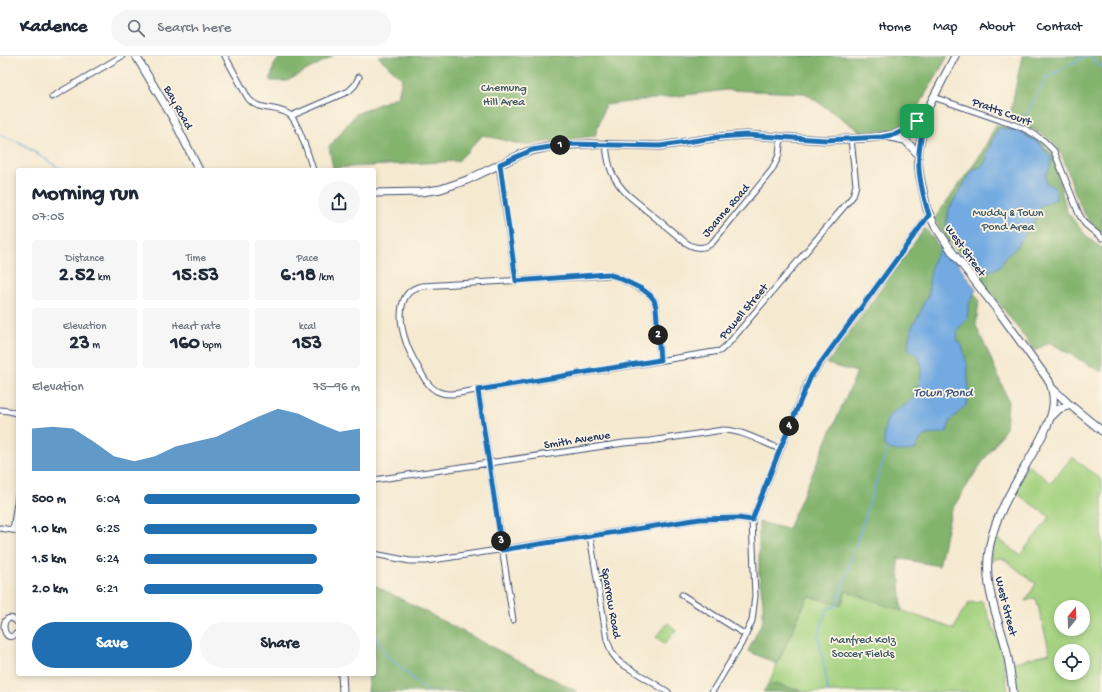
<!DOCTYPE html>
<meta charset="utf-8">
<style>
body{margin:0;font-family:"Gochi Hand",sans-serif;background:#f6f6f7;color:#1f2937;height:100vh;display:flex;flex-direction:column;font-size:15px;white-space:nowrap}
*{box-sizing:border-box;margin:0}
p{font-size:13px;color:#747a83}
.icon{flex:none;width:22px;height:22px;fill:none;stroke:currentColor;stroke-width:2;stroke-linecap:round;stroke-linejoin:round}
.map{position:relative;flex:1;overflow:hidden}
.sheet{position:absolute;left:16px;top:112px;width:360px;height:508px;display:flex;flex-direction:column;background:#fff;border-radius:4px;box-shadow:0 2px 6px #0003}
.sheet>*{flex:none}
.needle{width:26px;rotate:19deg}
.controls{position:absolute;left:1054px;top:544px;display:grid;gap:8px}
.controls a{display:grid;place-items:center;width:36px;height:36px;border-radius:50%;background:#fff;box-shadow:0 2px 6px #0003;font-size:20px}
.pin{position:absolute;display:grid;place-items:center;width:34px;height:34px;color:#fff;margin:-17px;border-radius:8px;box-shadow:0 2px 6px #0006}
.km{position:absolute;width:20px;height:20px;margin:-10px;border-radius:50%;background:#222;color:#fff;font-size:11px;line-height:20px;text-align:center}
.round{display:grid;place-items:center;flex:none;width:42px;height:42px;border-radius:21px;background:#f6f6f7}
.overview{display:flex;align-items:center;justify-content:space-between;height:68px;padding:0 16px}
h1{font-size:22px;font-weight:700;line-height:30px}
.metrics{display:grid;grid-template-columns:repeat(3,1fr);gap:6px;height:68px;padding:4px 16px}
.metrics div{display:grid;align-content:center;border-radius:4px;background:#f6f6f7;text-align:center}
.metrics b{font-size:20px;font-weight:700}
.metrics small{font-size:11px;font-weight:400}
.metrics p{font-size:11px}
.chart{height:112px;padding:8px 16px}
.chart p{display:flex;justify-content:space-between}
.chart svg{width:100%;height:72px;margin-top:4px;fill:#1f6fb2;opacity:.7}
.action{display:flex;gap:8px;margin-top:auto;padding:8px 16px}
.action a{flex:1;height:46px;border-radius:24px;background:#1f6fb2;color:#fff;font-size:16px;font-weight:700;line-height:46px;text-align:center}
.action a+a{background:#f6f6f7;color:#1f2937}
ul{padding:0 16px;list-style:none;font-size:13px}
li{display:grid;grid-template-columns:64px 48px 1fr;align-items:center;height:30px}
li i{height:10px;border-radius:5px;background:#1f6fb2}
header{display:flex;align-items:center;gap:24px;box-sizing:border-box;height:56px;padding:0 20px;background:#fff;border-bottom:1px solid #e0e1e3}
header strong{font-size:19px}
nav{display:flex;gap:22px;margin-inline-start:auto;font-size:14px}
.search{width:280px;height:36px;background:#f6f6f7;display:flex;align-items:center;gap:10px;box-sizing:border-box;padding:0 14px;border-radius:22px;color:#747a83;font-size:15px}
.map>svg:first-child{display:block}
.green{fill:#a4d280;stroke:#60806f;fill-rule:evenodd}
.forest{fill:#83b46e;stroke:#4f7266}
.water{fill:#73aae1;stroke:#476ca0}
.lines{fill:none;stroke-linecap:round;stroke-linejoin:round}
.stream{stroke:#73aae1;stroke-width:1.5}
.street-casing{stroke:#3c4b6f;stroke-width:7}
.secondary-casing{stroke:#3c4b6f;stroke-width:9}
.street{stroke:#fff;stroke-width:5}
.secondary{stroke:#fff;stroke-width:7}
.route-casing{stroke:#fff;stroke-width:8}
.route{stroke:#1f6fb2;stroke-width:5}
.labels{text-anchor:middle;stroke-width:3.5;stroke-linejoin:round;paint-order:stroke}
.park-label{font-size:12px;fill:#3d5866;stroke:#fcf5e5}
.street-label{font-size:12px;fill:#1b2f5e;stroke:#fcf5e5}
.water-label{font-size:13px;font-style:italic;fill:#355485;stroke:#fcf5e5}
</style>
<header>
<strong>Kadence</strong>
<div class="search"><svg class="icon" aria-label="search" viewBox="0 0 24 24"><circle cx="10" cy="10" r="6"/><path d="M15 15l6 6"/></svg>Search here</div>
<nav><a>Home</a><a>Map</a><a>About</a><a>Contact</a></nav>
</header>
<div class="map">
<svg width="1102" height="636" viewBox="0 0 1102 636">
<rect width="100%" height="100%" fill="#fcf5e5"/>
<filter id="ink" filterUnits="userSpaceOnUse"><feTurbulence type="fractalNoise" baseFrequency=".025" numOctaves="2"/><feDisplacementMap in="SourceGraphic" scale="8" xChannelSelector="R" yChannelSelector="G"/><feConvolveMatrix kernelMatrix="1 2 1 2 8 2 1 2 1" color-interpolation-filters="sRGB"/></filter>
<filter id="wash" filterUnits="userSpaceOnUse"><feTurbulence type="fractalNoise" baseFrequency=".012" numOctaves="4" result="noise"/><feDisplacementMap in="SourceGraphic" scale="16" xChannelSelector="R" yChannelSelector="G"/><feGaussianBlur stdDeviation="0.9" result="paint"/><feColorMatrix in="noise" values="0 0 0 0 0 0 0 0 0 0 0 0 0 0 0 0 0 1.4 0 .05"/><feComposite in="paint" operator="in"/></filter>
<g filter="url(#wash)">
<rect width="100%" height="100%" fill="#f5e9d0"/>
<path class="green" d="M 1072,401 L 1102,424 L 1102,636 L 1015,636 L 1011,607 L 1050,597 L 1036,542 L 1025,545 L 1036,528 L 1004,503 L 999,502 L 990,506 L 994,480 L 1020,499 L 1050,461 L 1013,435 L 1028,409 L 1051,427 ZM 1061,551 L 1083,551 L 1083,573 L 1061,573 ZM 1061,595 L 1083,595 L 1083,617 L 1061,617 Z
M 846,535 L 954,573 L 961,558 L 970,546 L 975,547 L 982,545 L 1001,590 L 1008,636 L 807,636 L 769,627 L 808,540 L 841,549 Z
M 668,567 L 676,574 L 665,588 L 656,581 Z"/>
<path class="forest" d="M 281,0 L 333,0 L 287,25 L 270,25 L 274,9 Z
M 378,0 L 948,0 L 910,64 L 893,74 L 861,76 L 805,37 L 726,34 L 605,49 L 595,80 L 523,89 L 483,79 L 458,105 L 333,112 L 329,91 L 356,58 L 398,40 L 402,23 Z
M 1022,0 L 1102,0 L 1102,177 C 1080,161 1076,138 1067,113 C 1064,106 1062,97 1057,91 C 1045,76 1026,70 1009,63 Z
M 996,69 L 1019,74 L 1042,87 L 1052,98 L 1067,156 L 1088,182 L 1102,192 L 1102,316 L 1049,286 L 1035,295 L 977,218 L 946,181 L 934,163 L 980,100 Z
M 925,172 L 979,244 L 976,270 L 989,298 L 1008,344 L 1006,372 L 975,417 L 951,455 L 939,510 L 898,502 L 902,555 L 846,535 L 841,549 L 808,540 L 777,608 L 748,595 L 763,564 L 763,546 L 759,517 L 759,466 L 788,473 L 857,316 L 827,308 Z
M 374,529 L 578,636 L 368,636 L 369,627 L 368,618 L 374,618 Z
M 769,627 L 807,636 L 763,636 Z"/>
<path class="water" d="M 998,72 L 1019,75 L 1039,87 L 1051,102 L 1050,112 L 1046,118 L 1046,126 L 1056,133 L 1056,143 L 1040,150 L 1036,162 L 1025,179 L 1013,195 L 1006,200 L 1000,210 L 990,215 L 982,215 L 979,207 C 965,201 955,181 946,169 L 949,153 L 967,123 L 974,113 L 981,111 L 987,103 L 986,98 C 989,94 990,90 992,85 C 994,80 996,78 998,72 Z
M 942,190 L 947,193 L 958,206 L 962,215 L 976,234 L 969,248 L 967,262 L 958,273 L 957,282 L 958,286 L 962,290 L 967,308 L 969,338 L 966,349 L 950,365 L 947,376 C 929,379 923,375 915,394 C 905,395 892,397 884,389 C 884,381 884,369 888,362 C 893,353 904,352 910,345 C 919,336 926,309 917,299 C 915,297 911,295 909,294 L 908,289 L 911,273 L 921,255 L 923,248 L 929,238 L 929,226 L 932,209 L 934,203 Z"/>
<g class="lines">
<path class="stream" d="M 1089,0 L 1102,11
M 1022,67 L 1046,22 L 1085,0
M 0,79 L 19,86 L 62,114
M 963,202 L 966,197
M 374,576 L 385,598 L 428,636
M 828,636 L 826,619 L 818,579 L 827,553 L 836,550 L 886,396 L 889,392"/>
</g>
</g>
<g filter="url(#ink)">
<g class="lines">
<g class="street-casing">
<path id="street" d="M 225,0 L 248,42 C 258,56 277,49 290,59 C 299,67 309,101 313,114
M 52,41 L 122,0
M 933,41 L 1023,72 L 1034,78 L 1044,85 L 1054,95 L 1079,158 L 1085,168 L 1102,182
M 291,60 L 349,35 L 355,29 L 359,21
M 606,88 C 608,111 612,123 628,139 L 685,186 C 693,192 703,194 712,187 L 772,114 L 779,99 L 781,81
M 499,108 L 516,225
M 660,304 L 656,251 L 654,244 L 648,237 L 617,221 L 610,219 L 422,230 C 396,235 399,266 406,286 C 409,296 414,304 419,313 C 424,322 429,332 439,336 C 450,341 466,335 478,334 L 720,295 L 729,287 L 853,140 L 856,129 L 851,83
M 478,334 L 513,564
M 0,354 L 9,355 L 18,358
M 374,424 L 624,387 L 650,385 L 723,374 C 742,374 762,386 780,393
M 0,472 L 18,475
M 13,474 L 18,440
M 590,480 L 607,584 L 612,597 L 619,606 L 668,636
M 374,498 L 410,505 L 426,505 L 700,463 L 738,462 L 752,464
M 682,539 L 746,579
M 18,567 C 15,564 12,561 7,563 C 0,568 6,590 18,576
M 712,636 L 741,588 L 752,565 L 755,540 L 752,464 L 808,325 L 929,159"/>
</g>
<g class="secondary-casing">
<path id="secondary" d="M 136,0 L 174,64 L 199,114
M 955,0 L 927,54 L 919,92 L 918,105 L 920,121 L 927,153 L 934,168 L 953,197 L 1002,260 L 1049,325 C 1056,342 1054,354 1047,370 C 1023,422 979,468 989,529 C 992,549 999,567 1004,585 C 1009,602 1011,619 1013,636
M 890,81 L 905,84 L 918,98
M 374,137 L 422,136 L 441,133 L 467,124 L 526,96 L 553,90 L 589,88 L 660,90 L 719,81 L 746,79 L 826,84 L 868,82 L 892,79 L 901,76 L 912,70 L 925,56
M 1053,333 L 1070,349 L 1102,375
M 1052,360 L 1059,353 L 1070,349
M 342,618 L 343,636"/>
</g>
<use href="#street" class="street"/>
<use href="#secondary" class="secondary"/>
</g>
</g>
<g class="lines" filter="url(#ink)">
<g class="route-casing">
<path id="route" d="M 927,54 C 924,68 920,83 919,97 C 917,118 923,140 929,159 L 811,320 L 780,393 L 752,464 L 738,462 L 700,463 L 502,494 L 478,334 L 660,304 L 656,251 L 654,244 L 650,239 L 642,233 L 617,221 L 607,218 L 516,225 L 500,108 L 532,94 L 568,88 L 660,90 L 719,81 L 746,79 L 826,84 L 882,81 L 896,78 L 905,74 L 915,67 Z"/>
</g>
<use href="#route" class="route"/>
</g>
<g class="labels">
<g class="park-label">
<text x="504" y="35">Chemung<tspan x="504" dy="14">Hill Area</tspan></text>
<text x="1008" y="160">Muddy &amp; Town<tspan x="1008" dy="14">Pond Area</tspan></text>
<text x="863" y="587">Manfred Kolz<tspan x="863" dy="14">Soccer Fields</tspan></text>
</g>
<g class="street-label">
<text transform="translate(179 51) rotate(61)" y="4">Bay Road</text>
<text transform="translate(1002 55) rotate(20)" y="4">Pratts Court</text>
<text transform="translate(725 154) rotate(-49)" y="4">Joanne Road</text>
<text transform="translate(966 194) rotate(54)" y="4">West Street</text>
<text transform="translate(743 255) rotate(-50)" y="4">Powell Street</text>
<text transform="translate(577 383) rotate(-9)" y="4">Smith Avenue</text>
<text transform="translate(612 547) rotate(80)" y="4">Sparrow Road</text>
<text transform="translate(1007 550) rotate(76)" y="4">West Street</text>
</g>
<g class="water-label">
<text x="943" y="340">Town Pond</text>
</g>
</g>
</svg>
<div class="controls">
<a><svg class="needle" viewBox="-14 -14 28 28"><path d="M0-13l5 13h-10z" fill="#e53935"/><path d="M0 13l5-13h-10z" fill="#747a83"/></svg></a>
<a><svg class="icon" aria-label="locate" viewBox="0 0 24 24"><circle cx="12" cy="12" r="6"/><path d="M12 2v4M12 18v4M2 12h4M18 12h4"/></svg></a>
</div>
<div class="pin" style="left:917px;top:65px;background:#1e9e55"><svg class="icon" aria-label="arrive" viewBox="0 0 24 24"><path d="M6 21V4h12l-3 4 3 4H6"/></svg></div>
<b class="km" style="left:560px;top:89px">1</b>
<b class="km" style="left:658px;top:279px">2</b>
<b class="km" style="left:501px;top:485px">3</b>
<b class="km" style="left:789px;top:370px">4</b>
<section class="sheet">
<div class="overview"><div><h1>Morning run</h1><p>07:05</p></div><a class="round"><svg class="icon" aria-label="share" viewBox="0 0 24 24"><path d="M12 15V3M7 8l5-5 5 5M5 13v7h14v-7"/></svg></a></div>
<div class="metrics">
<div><p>Distance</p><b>2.52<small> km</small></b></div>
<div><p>Time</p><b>15:53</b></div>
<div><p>Pace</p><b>6:18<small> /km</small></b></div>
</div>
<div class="metrics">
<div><p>Elevation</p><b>23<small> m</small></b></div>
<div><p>Heart rate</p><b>160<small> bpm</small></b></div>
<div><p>kcal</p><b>153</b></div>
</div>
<div class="chart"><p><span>Elevation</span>75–96 m</p>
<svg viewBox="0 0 160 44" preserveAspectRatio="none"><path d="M0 44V18L10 17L20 18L30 26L40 35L50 38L60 35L70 29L80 26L90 23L100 17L110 11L120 6L130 9L140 15L150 20L160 18V44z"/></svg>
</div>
<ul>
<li><b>500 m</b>6:04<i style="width:100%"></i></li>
<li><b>1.0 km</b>6:25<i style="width:80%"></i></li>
<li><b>1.5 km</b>6:24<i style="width:80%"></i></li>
<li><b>2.0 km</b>6:21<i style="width:83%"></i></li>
</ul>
<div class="action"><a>Save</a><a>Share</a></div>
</section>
</div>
